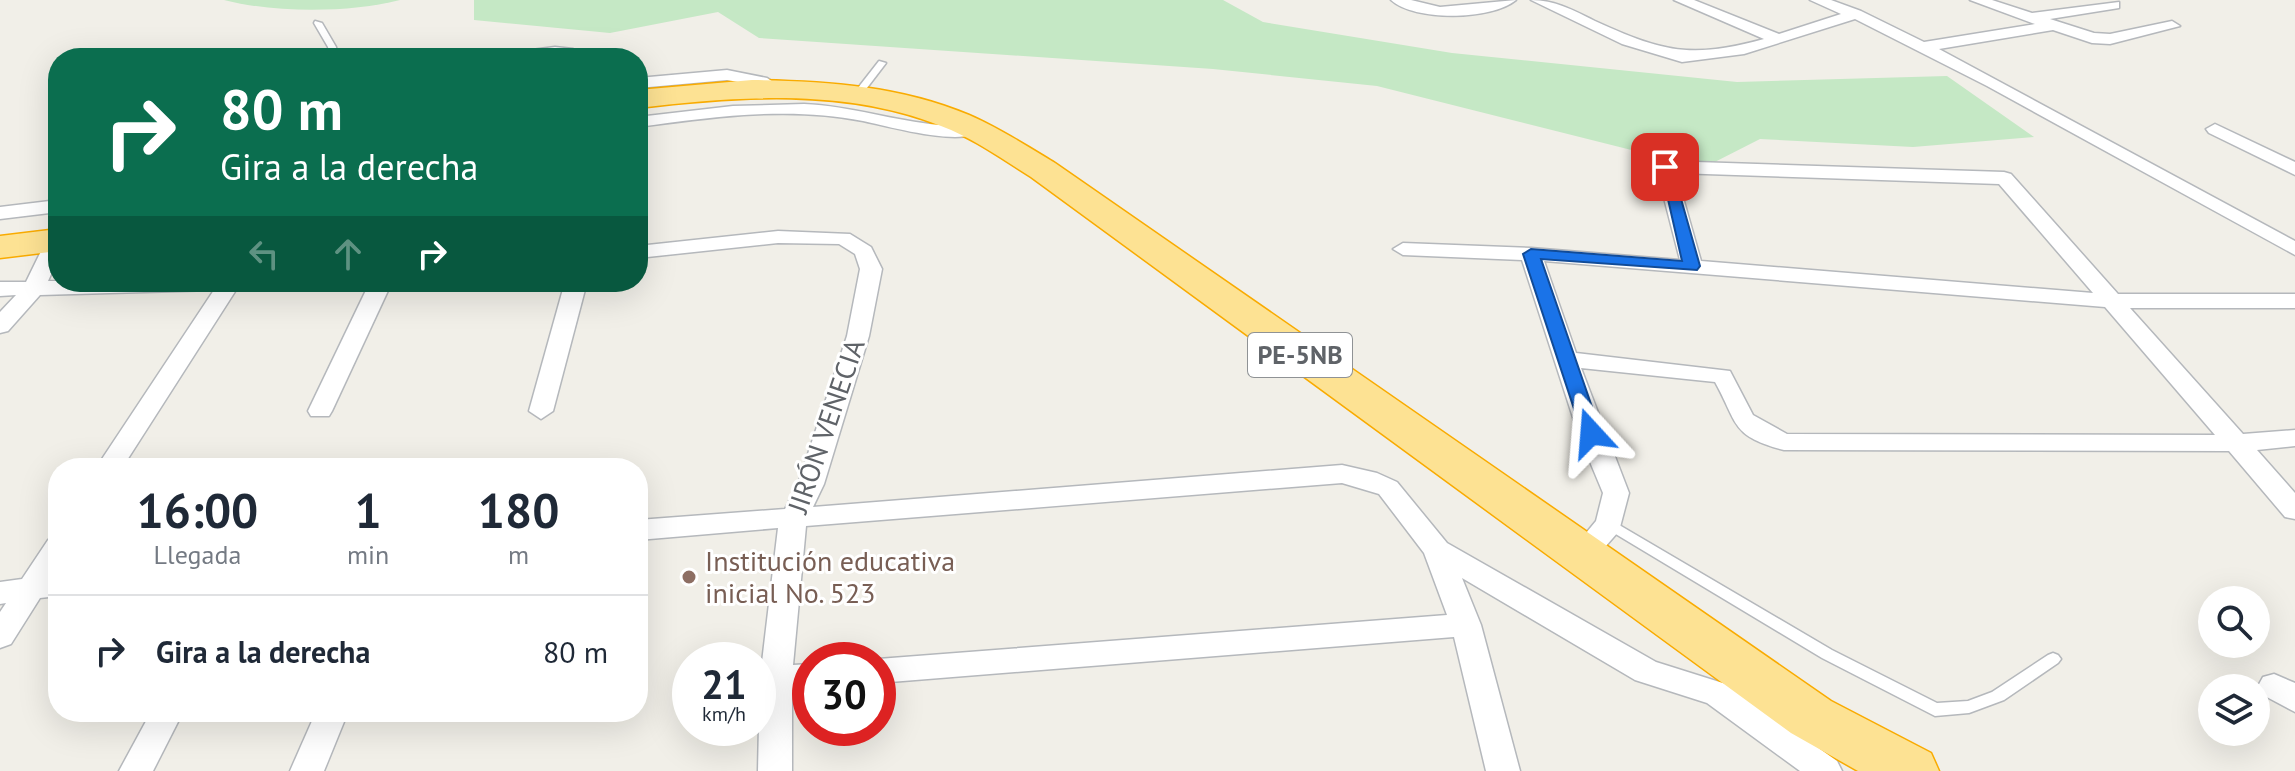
<!DOCTYPE html>
<html lang="es">
<head>
<meta charset="utf-8">
<style>
	body { margin:0; font-family:"PT Sans",sans-serif; background:#f2f2f3; color:#1f2937; height:100vh; display:flex; flex-direction:column; font-size:30px; white-space:nowrap }
	* { box-sizing:border-box; margin:0 }
	p { font-size:26px; color:#747a83 }
	.icon { flex:none; width:44px; height:44px; fill:none; stroke:currentColor; stroke-width:2; stroke-linecap:round; stroke-linejoin:round }
	.map { position:relative; flex:1; overflow:hidden }
	.details { position:absolute; left:48px; top:458px; width:600px; height:264px; display:flex; flex-direction:column; background:#fff; border-radius:32px; box-shadow:0 8px 32px #0002 }
	.details>* { flex:none }
	.guide { position:absolute; left:48px; top:48px; width:600px; height:244px; border-radius:32px; box-shadow:0 8px 32px #0002; background:#0b6e4f; color:#fff; overflow:hidden }
	.controls { position:absolute; left:2198px; top:586px; display:grid; gap:16px }
	.controls a { display:grid; place-items:center; width:72px; height:72px; border-radius:50%; background:#fff; box-shadow:0 8px 32px #0002; font-size:40px }
	.speed { position:absolute; left:672px; top:642px; display:flex; gap:16px; font-size:40px; font-weight:700; text-align:center }
	.speed>* { display:grid; place-content:center; width:104px; height:104px; border-radius:50%; background:#fff; box-shadow:0 8px 32px #0002; line-height:1 }
	.speed small { font-size:20px; font-weight:400 }
	.speed .limit { border:12px solid #d22; background:#fff; color:#111 }
	.pin { position:absolute; display:grid; place-items:center; width:68px; height:68px; color:#fff; margin:-34px; border-radius:16px; box-shadow:0 4px 12px #0006 }
	.me { position:absolute; width:88px; margin:-44px; rotate:341deg; stroke-linejoin:round; filter:drop-shadow(0 0 6px #0008) }
	.turn { display:flex; align-items:center; gap:28px; height:168px; padding:0 40px; font-size:36px }
	.turn .icon { width:104px; height:104px; stroke-width:2.5 }
	.turn b { display:block; font-size:56px; line-height:68px }
	.lanes { display:flex; align-items:center; height:76px; padding:0 40px; background:#0003; justify-content:center; gap:40px; direction:ltr }
	.lanes .off { opacity:.35 }
	.eta { display:flex; justify-content:space-evenly; align-items:center; height:136px; text-align:center }
	.eta b { font-size:48px; font-weight:700; line-height:56px }
	ul { padding:0; list-style:none }
	li { display:flex; align-items:center; gap:24px; height:112px; padding:0 40px; border-top:2px solid #e0e1e3 }
	li div { flex:1 }
	li b { display:block; font-size:30px }
	li em { font-style:normal }
	.map>svg:first-child { display:block }
</style>
</head>
<body>
<div class="map">
<svg width="2295" height="771" viewBox="0 0 2295 771">
	<rect width="100%" height="100%" fill="#f1efe8"/>
	<!-- green -->
	<g fill="#c5e8c5">
		<path d="M224,0H400C350,13 274,13 224,0Z"/>
		<polygon points="474,0 1223,0 1263,22 1452,53 1737,82 1947,76 2034,137 1913,147 1760,139 1703,168 1377,86 1213,69 759,38 718,12 610,33 474,20"/>
	</g>
	<g fill="none" stroke-linecap="round" stroke-linejoin="round">
		<!-- lane casing -->
		<g stroke="#b5b8bc" stroke-width="3">
			<g id="lane">
				<polygon points="315,21 322,23 336,47 338,58 330,58 328,47 314,23"/>
				<path d="M555,47L573,49L580,58H572L567,53C539,49 510,58 481,58L485,56Z"/>
				<polygon points="879,61 886,63 860,97 854,97 854,93"/>
				<polygon points="1609,519 1832,650 1937,703 1968,701 1992,692 2048,655 2053,653 2058,655 2061,659 2058,663 2004,700 1969,713 1935,716 1822,658 1604,527 1602,524 1604,521"/>
			</g>
		</g>
		<!-- street casing -->
		<g stroke="#b5b8bc" stroke-width="3">
			<g id="street">
				<path d="M1391,0H1411L1440,7L1516,0C1492,20 1415,22 1391,0Z"/>
				<path d="M1531,0C1555,0 1573,10 1595,21C1663,52 1690,59 1764,39L1674,0H1694L1779,34L1841,14L1810,0H1831L1861,11L1924,42L2035,24L1970,0H1992L2032,13L2119,2V8L2050,19L2094,33L2110,34L2172,21L2180,26L2110,44L2092,43L2053,30L1939,49L2295,241V255L1987,86L1855,19L1744,54L1682,62L1622,44Z"/>
				<polygon points="727,70 767,78 784,89 776,94 755,85 727,80 638,88 638,78"/>
				<path d="M804,104C851,106 894,121 940,125C953,126 973,121 982,130C964,148 887,126 863,121C789,106 712,117 638,127V117L733,106Z"/>
				<polygon points="2215,124 2295,162 2295,175 2209,133 2206,129"/>
				<path d="M1665,161L2004,172L2011,174L2118,294H2295V308H2130L2243,434L2295,430V446L2257,450L2295,493V519L2285,517L2229,451L1784,450C1730,436 1738,423 1715,382L1581,368L1629,493L1619,531L1591,563L1581,566L1571,563L1567,556L1596,521L1603,493L1578,433L1522,260L1403,255L1393,249L1403,243L1531,248L1680,260L1656,167ZM1676,173L1999,184L2093,293L1701,261ZM1544,261L2105,307L2215,435L1787,434L1753,415L1730,371L1576,353Z"/>
				<polygon points="58,200 58,212 0,219 0,207"/>
				<polygon points="778,231 850,234 871,247 882,269 869,336 824,484 813,507 1342,465 1377,473 1397,482 1447,543 1656,662 1729,685 1837,761 1842,771 1800,771 1707,703 1635,680 1462,578 1481,625 1520,771 1486,771 1454,637 878,683 878,660 874,660 878,659 1447,615 1424,553 1379,494 1342,483 806,526 793,665 810,664 810,688 792,690 792,771 758,771 760,679 778,528 638,540 638,520 785,509 798,484 847,336 860,269 855,254 839,244 778,243 638,258 638,246"/>
				<polygon points="56,235 58,259 48,281 300,282 289,288 236,290 122,468 96,468 214,290 40,295 8,331 0,333 0,312 16,295 0,296 0,282 26,282 46,241"/>
				<polygon points="370,282 392,282 332,411 329,416 311,416 308,411"/>
				<polygon points="565,282 587,282 553,411 541,419 529,411"/>
				<polygon points="58,537 58,570 55,575 58,574 58,596 40,598 11,644 0,648 0,612 6,603 0,604 0,582 22,579 48,540"/>
				<polygon points="2274,674 2295,683 2295,712 2263,695 2258,686 2263,677"/>
				<polygon points="151,712 183,712 153,771 119,771"/>
				<polygon points="316,712 348,712 324,771 290,771"/>
			</g>
		</g>
		<!-- highway casing -->
		<g stroke="#f9ab00" stroke-width="3">
			<g id="highway">
				<path d="M752,80C825,81 901,86 969,115C999,128 1027,146 1055,163L1831,701L1931,753L1939,771H1858L1791,733L1031,177C1002,159 973,138 941,126C846,88 737,96 638,108V90Z"/>
				<polygon points="58,229 58,251 0,258 0,236"/>
			</g>
		</g>
		<!-- lane -->
		<use href="#lane" fill="#fff" fill-rule="evenodd"/>
		<!-- street -->
		<use href="#street" fill="#fff" fill-rule="evenodd"/>
		<!-- highway -->
		<use href="#highway" fill="#fde293" fill-rule="evenodd"/>
	</g>
	<!-- route -->
	<polygon fill="#1a73e8" stroke="#114b97" stroke-width="2" points="1660,164 1672,167 1700,266 1697,270 1541,259 1601,433 1591,439 1582,433 1523,254 1531,249 1682,261"/>
	<!-- markers -->
	<circle fill="#8d6e63" stroke="#fff" stroke-width="3" cx="689" cy="577" r="8"/>
	<g text-anchor="middle" stroke-width="6" stroke-linejoin="round" paint-order="stroke">
		<!-- shield labels -->
		<rect fill="#fff" stroke="#8f9295" stroke-width="2" x="1248" y="333" width="104" height="44" rx="6"/>
		<g font-size="26" font-weight="bold" fill="#5f6368">
			<text x="1300" y="364">PE-5NB</text>
		</g>
		<!-- street labels -->
		<g font-size="28" fill="#5f6368" stroke="#fff">
			<text transform="translate(826 426) rotate(-71)" y="10">JIRÓN VENECIA</text>
		</g>
		<!-- education labels -->
		<g font-size="28" fill="#785e54" stroke="#fff" text-anchor="start">
			<text x="705" y="571">Institución educativa<tspan x="705" dy="32">inicial No. 523</tspan></text>
		</g>
	</g>
</svg>
<div class="controls">
<a><svg class="icon" aria-label="search" viewBox="0 0 24 24"><circle cx="10" cy="10" r="6"/><path d="M15 15l6 6"/></svg></a>
<a><svg class="icon" aria-label="layers" viewBox="0 0 24 24"><path d="M12 4l9 5-9 5-9-5zM3 14l9 5 9-5"/></svg></a>
</div>
<div class="speed"><div>21<small>km/h</small></div><div class="limit">30</div></div>
<div class="pin" style="left:1665px;top:167px;background:#d93025"><svg class="icon" aria-label="arrive" viewBox="0 0 24 24"><path d="M6 21V4h12l-3 4 3 4H6"/></svg></div>
<svg class="me" style="left:1591px;top:433px" viewBox="-20 -20 40 40"><path d="M0-17L14 15 0 8-14 15z" fill="#1a73e8" stroke="#fff" stroke-width="4"/></svg>
<div class="guide">
<div class="turn"><svg class="icon" aria-label="right" viewBox="0 0 24 24"><path d="M7 20v-9h11M14 6l5 5-5 5"/></svg><div><b>80 m</b>Gira a la derecha</div></div>
<div class="lanes"><svg class="icon off" aria-label="left" viewBox="0 0 24 24"><path d="M17 20v-9H6M10 6l-5 5 5 5"/></svg><svg class="icon off" aria-label="ahead" viewBox="0 0 24 24"><path d="M12 20V5M6 11l6-6 6 6"/></svg><svg class="icon" aria-label="right" viewBox="0 0 24 24"><path d="M7 20v-9h11M14 6l5 5-5 5"/></svg></div>
</div>
<section class="details">
<div class="eta">
<div><b>16:00</b><p>Llegada</p></div>
<div><b>1</b><p>min</p></div>
<div><b>180</b><p>m</p></div>
</div>
<ul>
<li><svg class="icon" aria-label="right" viewBox="0 0 24 24"><path d="M7 20v-9h11M14 6l5 5-5 5"/></svg><div><b>Gira a la derecha</b></div><em>80 m</em></li>
</ul>
</section>
</div>
</body>
</html>
